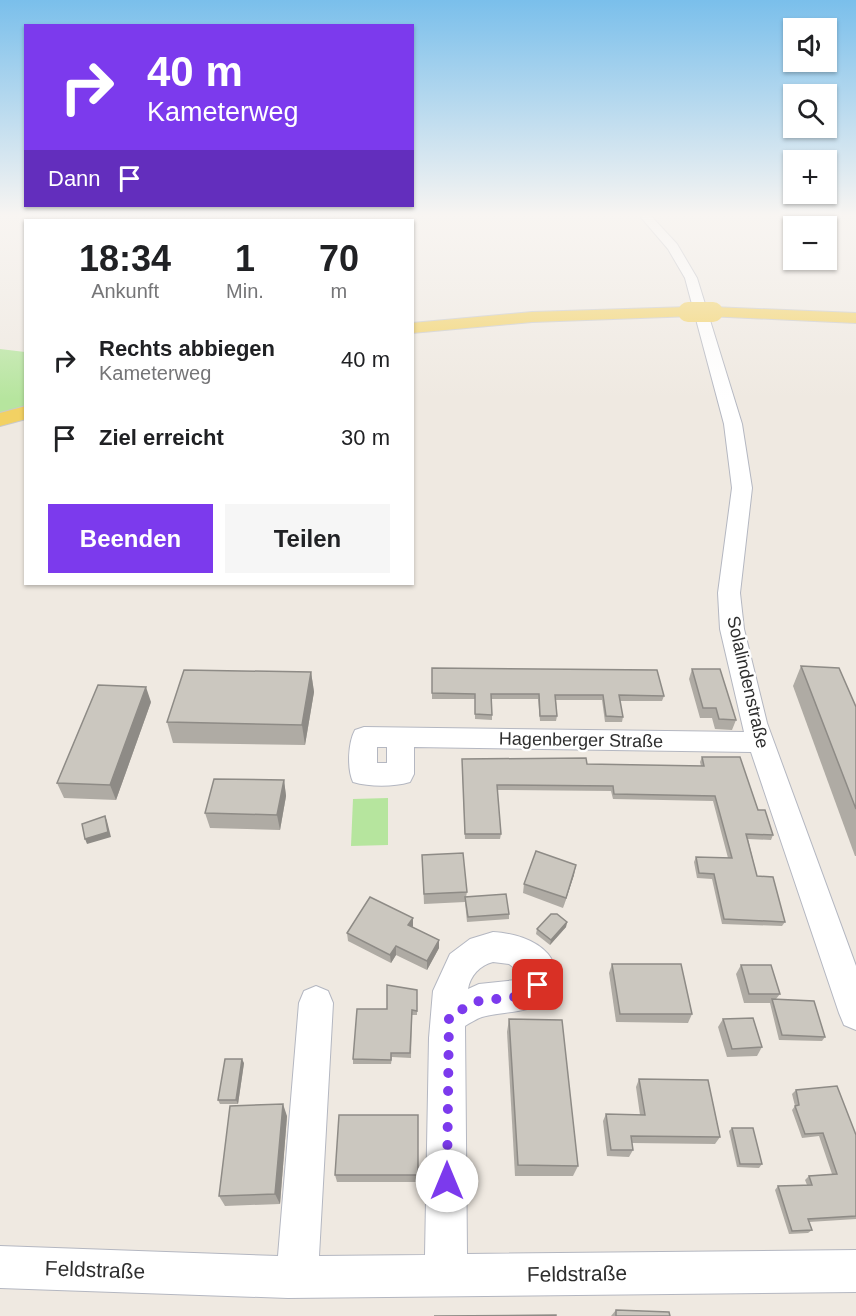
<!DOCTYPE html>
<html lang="de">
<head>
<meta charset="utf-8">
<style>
	body { margin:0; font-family:Arial,sans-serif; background:#f6f6f6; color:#202124; height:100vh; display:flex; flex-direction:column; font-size:22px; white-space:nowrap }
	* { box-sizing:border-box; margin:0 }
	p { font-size:20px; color:#757577 }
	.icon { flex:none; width:33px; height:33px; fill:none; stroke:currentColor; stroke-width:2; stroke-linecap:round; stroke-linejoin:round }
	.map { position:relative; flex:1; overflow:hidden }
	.sheet { position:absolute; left:24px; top:219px; width:390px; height:366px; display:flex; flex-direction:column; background:#fff; border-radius:0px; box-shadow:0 2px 4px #0004 }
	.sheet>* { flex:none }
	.top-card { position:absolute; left:24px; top:24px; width:390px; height:183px; border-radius:0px; box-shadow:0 2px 4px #0004; background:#7c3aed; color:#fff; overflow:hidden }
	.fabs { position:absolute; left:783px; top:18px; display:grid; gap:12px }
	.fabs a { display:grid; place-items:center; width:54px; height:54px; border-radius:0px; background:#fff; box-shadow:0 2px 4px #0004; font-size:30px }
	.pin { position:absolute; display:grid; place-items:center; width:51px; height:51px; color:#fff; margin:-26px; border-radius:12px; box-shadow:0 3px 9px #0006 }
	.me { position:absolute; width:66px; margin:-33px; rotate:0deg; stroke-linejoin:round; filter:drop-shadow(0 0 4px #0008) }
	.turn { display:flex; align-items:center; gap:21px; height:126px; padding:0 24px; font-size:27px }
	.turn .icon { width:78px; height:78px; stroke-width:2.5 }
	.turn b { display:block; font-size:42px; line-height:51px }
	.then { display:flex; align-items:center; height:57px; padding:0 24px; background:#0003; gap:12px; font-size:22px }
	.eta { display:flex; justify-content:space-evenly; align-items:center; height:102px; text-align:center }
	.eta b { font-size:36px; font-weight:700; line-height:42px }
	.primary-button { display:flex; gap:12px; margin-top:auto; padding:12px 24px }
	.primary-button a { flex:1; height:69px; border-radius:0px; background:#7c3aed; color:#fff; font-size:24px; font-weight:700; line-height:69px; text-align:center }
	.primary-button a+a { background:#f6f6f6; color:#202124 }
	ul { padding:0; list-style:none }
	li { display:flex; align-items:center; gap:18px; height:78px; padding:0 24px }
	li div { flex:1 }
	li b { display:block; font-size:22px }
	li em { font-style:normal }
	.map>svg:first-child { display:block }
</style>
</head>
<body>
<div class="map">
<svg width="856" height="1316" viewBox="0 0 856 1316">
	<rect width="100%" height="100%" fill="#efe9e1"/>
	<!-- green -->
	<g fill="#b6e59e">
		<polygon points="0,349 25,352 25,408 0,416"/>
		<polygon points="388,798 388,845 351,846 353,799"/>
	</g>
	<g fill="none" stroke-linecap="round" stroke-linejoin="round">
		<!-- minor casing -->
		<g stroke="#b4b7c1" stroke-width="2">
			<g id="minor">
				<path d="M639,215H650L677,244L697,278L742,424L752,488L740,593L744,629L767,723L856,966V1030L844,1025L839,1013L751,752L414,747V774L410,782C393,787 370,787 353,782C347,769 348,743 355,730L364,727L744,732L720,629L718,593L732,488L724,424L685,278L668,249ZM377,747H387V763H377Z"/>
				<path d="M493,932C512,933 535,939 548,954C554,961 555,968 555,976C555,1017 508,1009 482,1017C476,1019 470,1023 465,1026L467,1254L856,1250V1292L288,1298L0,1288V1246L278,1256L299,1003L304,991L316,986L328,991L333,1003L319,1256L425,1255L429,1038L433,991L450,954L470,939ZM493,962L509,964L521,973V977L516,980L479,984L468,989C470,976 480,965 493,962Z"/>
			</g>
		</g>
		<!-- major casing -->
		<g stroke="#c9c9c9" stroke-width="2">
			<g id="major">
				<polygon points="688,307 694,308 697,312 694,316 532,322 412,333 412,323 532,312"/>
				<polygon points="713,307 856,313 856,323 707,316 704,312 707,308"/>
				<polygon points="26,406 26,419 0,426 0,413"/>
			</g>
		</g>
		<!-- minor -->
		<use href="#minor" fill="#fff" fill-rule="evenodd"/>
		<!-- major -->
		<use href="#major" fill="#f2d163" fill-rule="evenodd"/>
		<!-- major-bridge-far1 casing -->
		<g stroke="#c9c9c9" stroke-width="16" stroke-linecap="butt">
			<polyline id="major-bridge-far1" points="688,312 713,312"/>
		</g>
		<!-- major-bridge casing -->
		<g stroke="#c9c9c9" stroke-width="20" stroke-linecap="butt">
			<polyline id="major-bridge" points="688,312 713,312"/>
		</g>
		<!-- major-bridge-far1 -->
		<use href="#major-bridge-far1" stroke="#f2d163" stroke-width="16"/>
		<!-- major-bridge -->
		<use href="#major-bridge" stroke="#f2d163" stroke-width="20"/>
	</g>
	<!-- wall -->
	<g fill="#afaba4">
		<polygon points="801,666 856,707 856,856 855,856 793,686"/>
		<polygon points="432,668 664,696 662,701 620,701 623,717 622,722 605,722 602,700 556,700 557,716 556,721 540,721 538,699 492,699 492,720 475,719 475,699 432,699"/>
		<polygon points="692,669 736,720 732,730 715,729 712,718 700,718 689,679"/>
		<polygon points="311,672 314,692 305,745 173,743 167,722"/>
		<polygon points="151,702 116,800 64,798 57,783"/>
		<polygon points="702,757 758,810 773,835 771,840 748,839 757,876 785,922 782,926 722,924 712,879 697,878 694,862 696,857 728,858 713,801 613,799 611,791 497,790 501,834 500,839 465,839 462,764 587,764 701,766 700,762"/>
		<polygon points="284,780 286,796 280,830 210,828 205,813"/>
		<polygon points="422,855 467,892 466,897 509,914 509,919 467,922 465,902 424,904"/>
		<polygon points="574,875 563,908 523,893 524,884"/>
		<polygon points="567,922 566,927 550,945 536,934 537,929"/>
		<polygon points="413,926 412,927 439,940 439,948 427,970 396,955 391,963 348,941 347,933"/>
		<polygon points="612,964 692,1014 688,1023 616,1022 609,973"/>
		<polygon points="741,965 780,994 776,999 825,1037 822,1041 779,1040 770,1003 744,1003 736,974"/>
		<polygon points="417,990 417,1015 412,1015 411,1058 392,1057 391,1064 353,1064 353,1059 387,1009"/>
		<polygon points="509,1019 578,1166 573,1176 515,1176 507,1032"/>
		<polygon points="723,1019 762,1047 757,1056 727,1057 718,1027"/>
		<polygon points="244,1063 238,1104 220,1104 218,1100"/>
		<polygon points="639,1079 720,1137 715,1144 632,1143 633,1150 629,1157 607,1156 603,1121 606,1114 640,1115 636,1087"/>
		<polygon points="796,1090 856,1135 856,1219 809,1222 812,1230 808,1233 789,1234 775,1190 778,1186 807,1185 805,1180 809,1176 832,1174 819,1136 802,1138 792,1110 795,1106 792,1094"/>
		<polygon points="418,1115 418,1182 337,1182 335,1175"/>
		<polygon points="287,1116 280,1204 225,1206 219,1196"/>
		<polygon points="732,1128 762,1164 759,1168 737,1167 729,1131"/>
		<polygon points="616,1310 670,1316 611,1316"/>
	</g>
	<!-- shaded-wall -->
	<g fill="#8e8b86">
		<polygon points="311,672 314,692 305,745 302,725"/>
		<polygon points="146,687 151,702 116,800 110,785"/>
		<polygon points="284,780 286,796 280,830 277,815"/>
		<polygon points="105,816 107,821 111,837 87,844 85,839"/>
		<polygon points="576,865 574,875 563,908 566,898"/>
		<polygon points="413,918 413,926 408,934 408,925"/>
		<polygon points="567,922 566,927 550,945 551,940"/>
		<polygon points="439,940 439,948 427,970 427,961"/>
		<polygon points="396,946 396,955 391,963 390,955"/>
		<polygon points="242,1059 244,1063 238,1104 236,1100"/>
		<polygon points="283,1104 287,1116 280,1204 275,1194"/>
	</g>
	<!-- building -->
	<g fill="#cbc7bf" stroke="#8e8b86" stroke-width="1.5">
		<polygon points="801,666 839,668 856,707 856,809"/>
		<polygon points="432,668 657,670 664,696 619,695 623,717 606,716 603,695 555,695 557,716 540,716 539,694 491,694 492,715 475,714 475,694 432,693"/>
		<polygon points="692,669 720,669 736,720 719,719 716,708 703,708"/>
		<polygon points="184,670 311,672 302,725 167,722"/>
		<polygon points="98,685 146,687 110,785 57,783"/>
		<polygon points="702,757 740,757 758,810 765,810 773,835 746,834 757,876 773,877 785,922 724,919 714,874 699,873 696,857 732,858 715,796 614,794 613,786 497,785 501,834 465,834 462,759 586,758 587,764 704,766"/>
		<polygon points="214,779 284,780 277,815 205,813"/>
		<polygon points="105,816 108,832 85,839 82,824"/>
		<polygon points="536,851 576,865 566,898 524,884"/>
		<polygon points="463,853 467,892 424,894 422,855"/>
		<polygon points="506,894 509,914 468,917 465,897"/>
		<polygon points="370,897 413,918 408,925 439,940 427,961 396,946 390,955 347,933"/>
		<polygon points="551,914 557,914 567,922 551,940 537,929"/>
		<polygon points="612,964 681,964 692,1014 620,1014"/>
		<polygon points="741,965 771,965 780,994 749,994"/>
		<polygon points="387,985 417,990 417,1011 412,1010 410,1053 391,1053 391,1060 353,1059 357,1009 387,1009"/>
		<polygon points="772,999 814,1001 825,1037 782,1035"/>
		<polygon points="753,1018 762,1047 732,1049 723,1019"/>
		<polygon points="509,1019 562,1020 578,1166 518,1165"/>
		<polygon points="225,1059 242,1059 236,1100 218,1100"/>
		<polygon points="639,1079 708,1080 720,1137 631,1136 633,1150 611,1150 606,1114 645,1115"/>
		<polygon points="837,1086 856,1135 856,1216 808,1219 812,1230 792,1231 778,1186 812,1185 809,1176 837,1174 823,1133 805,1134 795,1106 799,1105 796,1090"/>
		<polygon points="283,1104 275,1194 219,1196 230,1106"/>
		<polygon points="339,1115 418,1115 418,1175 335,1175"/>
		<polygon points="732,1128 753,1128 762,1164 740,1164"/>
		<polygon points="616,1310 669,1312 670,1316 616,1316"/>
		<polygon points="556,1315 556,1316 434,1316"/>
	</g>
	<!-- sky -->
	<linearGradient id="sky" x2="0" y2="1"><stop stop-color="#7abfeb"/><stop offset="0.54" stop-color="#f8f5f2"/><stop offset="1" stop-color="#f8f5f2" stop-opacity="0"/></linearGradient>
	<rect width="856" height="399" fill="url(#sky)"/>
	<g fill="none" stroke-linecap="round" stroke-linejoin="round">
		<!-- route -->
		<polyline stroke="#7c3aed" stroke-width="10" stroke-dasharray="0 18" points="447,1181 449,1016 479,1001 522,996 538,985"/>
	</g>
	<g text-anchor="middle" stroke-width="5" stroke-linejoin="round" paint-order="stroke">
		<!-- street labels -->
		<g font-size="18" fill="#2e2e2e" stroke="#fff">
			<text transform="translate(748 682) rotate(77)" y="6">Solalindenstraße</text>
			<text transform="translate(581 740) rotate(1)" y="6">Hagenberger Straße</text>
		</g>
		<!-- near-street labels -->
		<g font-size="21" fill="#2e2e2e" stroke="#fff">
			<text transform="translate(95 1270) rotate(2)" y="7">Feldstraße</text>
			<text transform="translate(577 1274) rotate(-1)" y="7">Feldstraße</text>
		</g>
	</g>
</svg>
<div class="fabs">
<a><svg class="icon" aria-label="sound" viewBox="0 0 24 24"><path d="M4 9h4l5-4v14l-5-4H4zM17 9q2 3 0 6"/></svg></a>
<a><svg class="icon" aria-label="search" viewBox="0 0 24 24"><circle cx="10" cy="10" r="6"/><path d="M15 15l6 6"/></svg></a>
<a>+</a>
<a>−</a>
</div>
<div class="pin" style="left:538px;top:985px;background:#d93025"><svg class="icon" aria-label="arrive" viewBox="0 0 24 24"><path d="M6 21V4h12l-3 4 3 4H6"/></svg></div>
<svg class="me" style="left:447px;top:1181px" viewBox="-20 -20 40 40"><circle r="19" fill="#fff"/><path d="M0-13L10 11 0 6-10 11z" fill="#7c3aed"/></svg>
<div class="top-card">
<div class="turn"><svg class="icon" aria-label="right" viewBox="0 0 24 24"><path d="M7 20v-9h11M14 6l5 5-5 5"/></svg><div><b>40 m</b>Kameterweg</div></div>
<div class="then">Dann<svg class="icon" aria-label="arrive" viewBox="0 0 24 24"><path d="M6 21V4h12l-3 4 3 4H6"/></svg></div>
</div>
<section class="sheet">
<div class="eta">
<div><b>18:34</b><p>Ankunft</p></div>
<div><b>1</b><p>Min.</p></div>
<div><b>70</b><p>m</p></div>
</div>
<ul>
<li><svg class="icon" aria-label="right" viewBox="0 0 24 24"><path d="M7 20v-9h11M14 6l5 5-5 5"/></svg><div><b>Rechts abbiegen</b><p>Kameterweg</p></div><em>40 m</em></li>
<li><svg class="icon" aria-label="arrive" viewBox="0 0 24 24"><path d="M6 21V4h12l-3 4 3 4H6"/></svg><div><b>Ziel erreicht</b></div><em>30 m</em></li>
</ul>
<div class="primary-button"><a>Beenden</a><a>Teilen</a></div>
</section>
</div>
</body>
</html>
